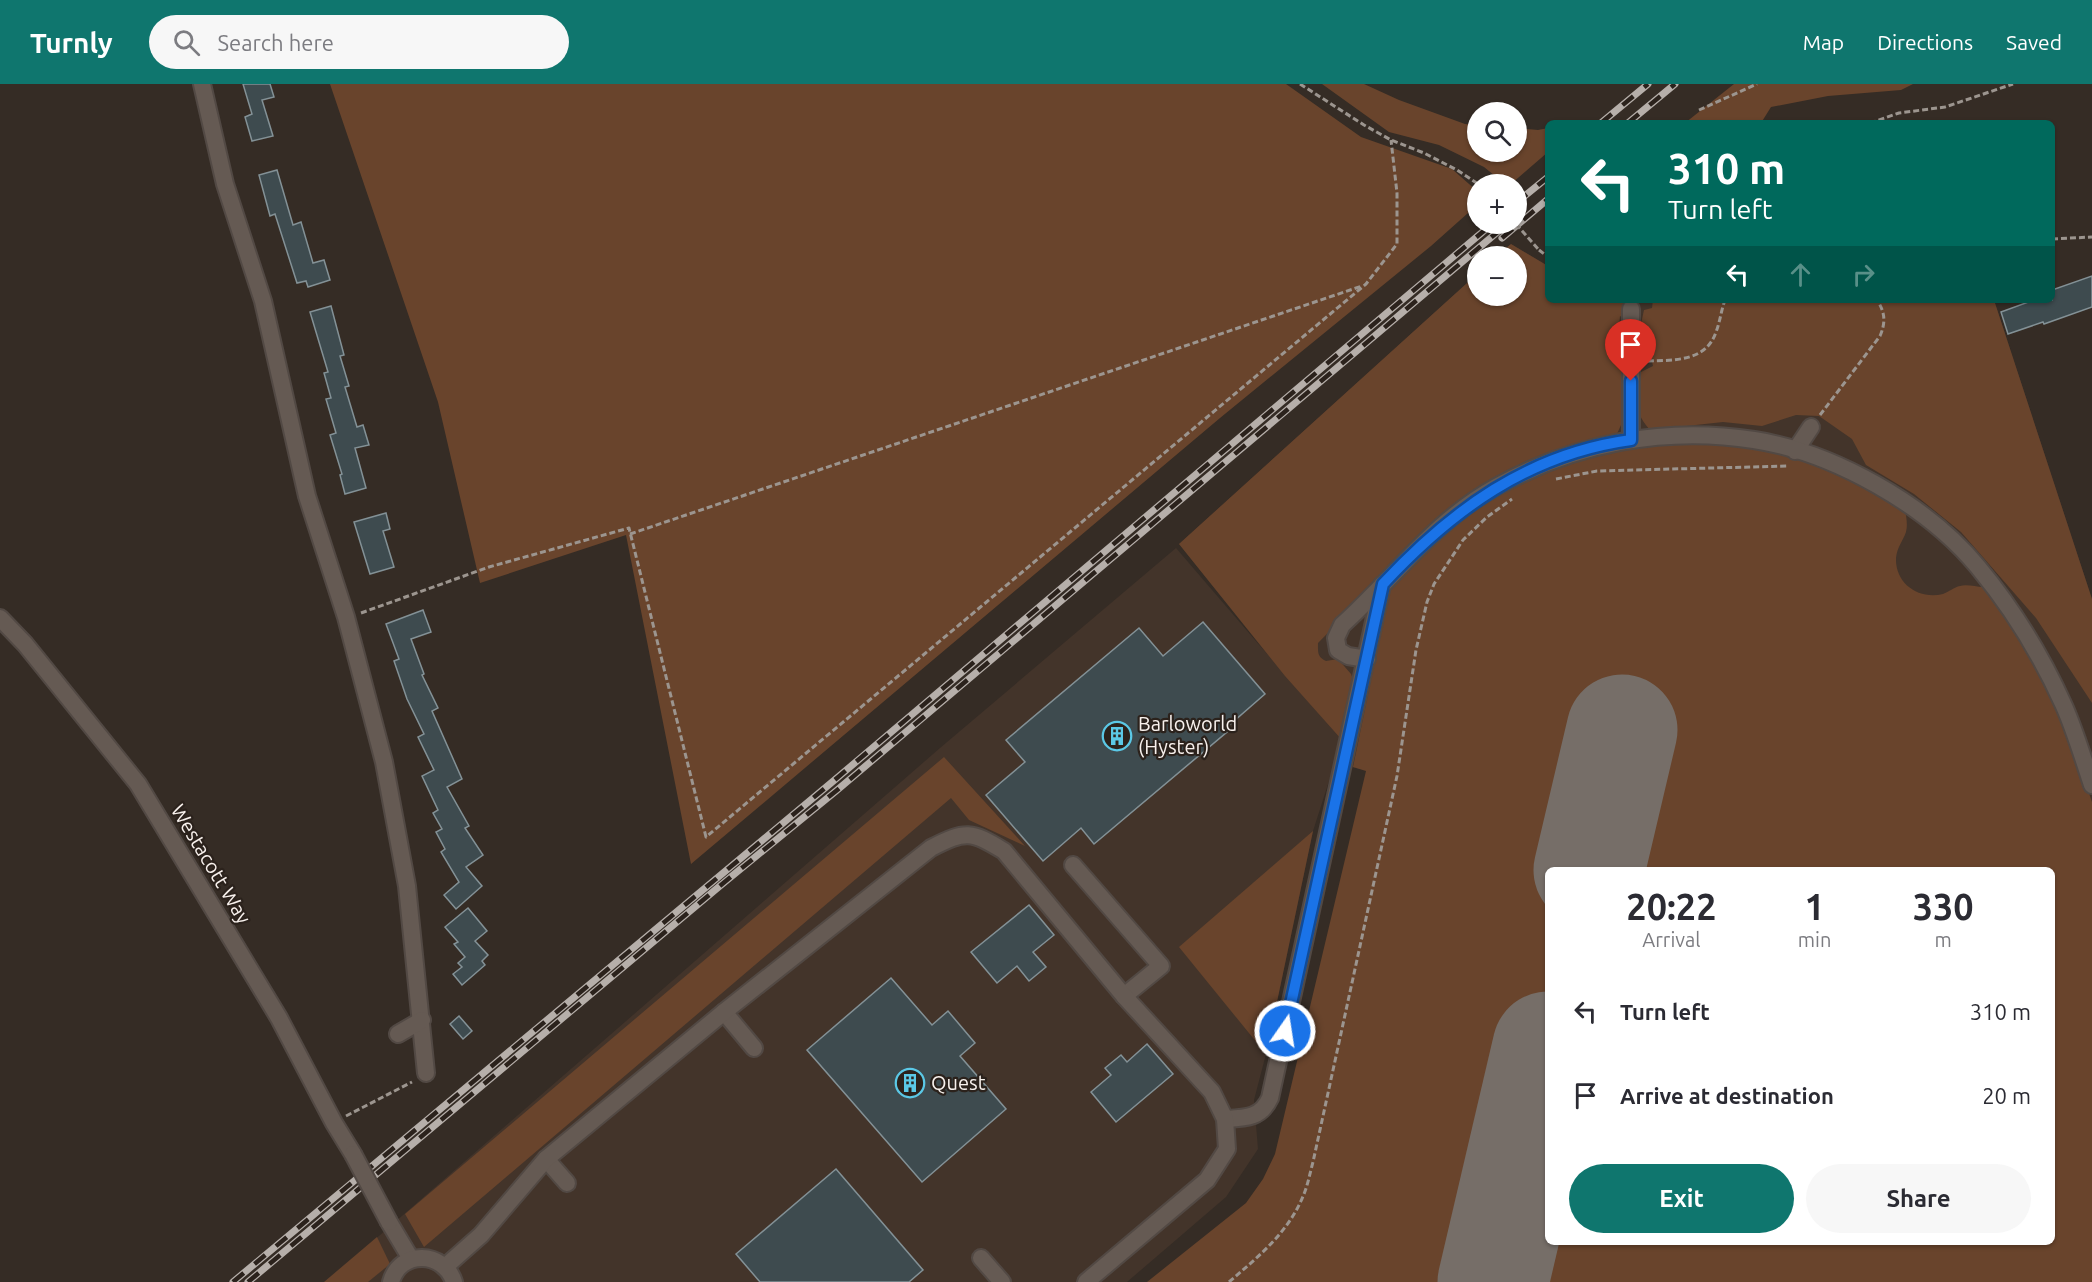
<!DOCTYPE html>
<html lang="en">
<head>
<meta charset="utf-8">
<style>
	body { margin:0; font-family:Ubuntu,sans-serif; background:#f7f7f7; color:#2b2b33; height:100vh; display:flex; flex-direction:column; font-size:22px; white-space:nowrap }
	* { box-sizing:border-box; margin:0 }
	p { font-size:20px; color:#7c7c81 }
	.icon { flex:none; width:33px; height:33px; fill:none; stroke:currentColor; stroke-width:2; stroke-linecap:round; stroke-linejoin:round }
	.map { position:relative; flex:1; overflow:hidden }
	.sheet { position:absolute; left:1545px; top:783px; width:510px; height:378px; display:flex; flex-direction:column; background:#fff; border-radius:9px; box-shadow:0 2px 4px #0004 }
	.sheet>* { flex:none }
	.top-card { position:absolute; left:1545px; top:36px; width:510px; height:183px; border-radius:9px; box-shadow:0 2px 4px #0004; background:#00695c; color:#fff; overflow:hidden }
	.controls { position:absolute; left:1467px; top:18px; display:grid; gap:12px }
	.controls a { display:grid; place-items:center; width:60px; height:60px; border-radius:50%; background:#fff; box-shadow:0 2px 4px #0004; font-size:30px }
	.pin { position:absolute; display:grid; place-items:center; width:51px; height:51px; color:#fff; margin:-62px -26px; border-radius:50% 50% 50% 0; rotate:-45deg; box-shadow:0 0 6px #0007 }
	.pin .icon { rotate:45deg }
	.me { position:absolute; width:66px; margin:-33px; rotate:13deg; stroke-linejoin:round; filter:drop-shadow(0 0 4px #0008) }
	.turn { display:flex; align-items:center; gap:21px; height:126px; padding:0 24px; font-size:27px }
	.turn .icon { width:78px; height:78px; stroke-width:2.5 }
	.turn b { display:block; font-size:42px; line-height:51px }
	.lanes { display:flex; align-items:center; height:57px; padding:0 24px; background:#0003; justify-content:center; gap:30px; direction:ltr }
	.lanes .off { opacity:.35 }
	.eta { display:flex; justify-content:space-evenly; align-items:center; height:102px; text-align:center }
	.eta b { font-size:36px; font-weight:700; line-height:42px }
	.cta { display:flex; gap:12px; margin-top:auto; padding:12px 24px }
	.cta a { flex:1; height:69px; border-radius:36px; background:#0f766e; color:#fff; font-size:24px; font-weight:700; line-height:69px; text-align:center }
	.cta a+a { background:#f7f7f7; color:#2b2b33 }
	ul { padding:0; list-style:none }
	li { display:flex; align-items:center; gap:18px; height:84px; padding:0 24px }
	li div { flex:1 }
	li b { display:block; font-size:22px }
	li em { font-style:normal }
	header { display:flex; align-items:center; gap:36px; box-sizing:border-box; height:84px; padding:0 30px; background:#0f766e; color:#fff }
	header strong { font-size:28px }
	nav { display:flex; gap:33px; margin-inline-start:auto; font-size:21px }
	.search { width:420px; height:54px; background:#f7f7f7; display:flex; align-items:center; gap:15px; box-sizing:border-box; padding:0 21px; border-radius:33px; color:#7c7c81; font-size:22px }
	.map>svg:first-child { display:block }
</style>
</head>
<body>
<header>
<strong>Turnly</strong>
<div class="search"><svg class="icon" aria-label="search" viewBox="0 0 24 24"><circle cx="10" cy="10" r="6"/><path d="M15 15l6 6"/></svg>Search here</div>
<nav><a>Map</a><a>Directions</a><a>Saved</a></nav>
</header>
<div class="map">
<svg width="2092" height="1198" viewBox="0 0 2092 1198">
	<rect width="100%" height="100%" fill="#352c25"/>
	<!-- built -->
	<path fill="#43342a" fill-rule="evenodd" d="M1511,160L1548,182V216H1994L2092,515V1198L1252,1174L1393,692L1337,680L1338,669L1313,747L1266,970L1254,1016L1258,1065L1226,1113L1127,1198H326L940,664L1176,464L1267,570L1179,460L1477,190L1478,212H1516V172H1496ZM1548,786H2052V1158H1548Z"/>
	<!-- green -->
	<g fill="#69442c" fill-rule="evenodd">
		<polygon points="330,0 1286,0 1361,53 1452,85 1477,107 1477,121 1431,162 1220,334 691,780 626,451 480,499 438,318"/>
		<polygon points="1322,0 1364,0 1399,16 1465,40 1477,41 1478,68 1516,68 1517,44 1538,46 1548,44 1548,68 1511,100 1505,100 1484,83 1439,61 1389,48"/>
		<polygon points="1734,0 1913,0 1901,6 1828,12 1771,23 1761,39 1685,39"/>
		<path d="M1511,160L1548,182V216H1632L1625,235L1620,232L1619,242L1625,251L1626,330L1616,352L1537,374L1461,420L1377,499L1318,559C1318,568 1317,573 1326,577L1338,575L1351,590L1354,598L1342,656L1285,592L1179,460L1477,190L1478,212H1516V172H1496Z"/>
		<path d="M1653,216H1994L2092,515V619L2036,534L1961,448L1914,410L1866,381L1852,355L1819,332L1796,331L1762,342L1723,338L1650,346C1632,325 1635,314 1641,288L1653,282L1651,273L1641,272V240L1644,226L1652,224Z"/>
		<path d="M1685,357L1772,365L1853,394L1905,425C1906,432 1908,440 1906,448C1903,457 1897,463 1896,474C1895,500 1919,516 1943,510C1949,508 1954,503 1960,502C1967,500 1976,503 1983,503C2005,533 2026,564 2044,597C2064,635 2078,677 2092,718V1198H1147L1246,1119L1263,1095L1275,1070L1366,687L1353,683L1388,513L1392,501L1414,473L1501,404L1599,366ZM1548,786H2052V1158H1548Z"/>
		<polygon points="944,673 1025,762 969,736 951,714 424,1163 405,1130"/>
		<polygon points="1313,747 1266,970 1179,863"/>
		<polygon points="377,1153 390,1180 368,1198 324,1198"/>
	</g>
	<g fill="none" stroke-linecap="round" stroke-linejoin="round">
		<!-- runway -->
		<g stroke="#766e68" stroke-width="111">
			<polyline points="1589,786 1622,646"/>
			<polyline points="1493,1198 1548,963"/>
		</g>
	</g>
	<!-- building -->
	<g fill="#3e4b4f" stroke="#839196" stroke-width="1.5">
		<polygon points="243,0 270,0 274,13 262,16 273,52 252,57 245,33 252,30"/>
		<polygon points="277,86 293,141 301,138 313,179 324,176 330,196 308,203 306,197 297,199 275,130 270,132 259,91"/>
		<polygon points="2092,192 2092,223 2044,240 2043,238 2008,250 2001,228 2034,216 2052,216 2052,206"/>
		<polygon points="331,222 344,271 340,272 349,302 345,303 357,343 363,341 369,361 355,364 366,404 345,410 340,391 342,390 330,351 336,349 326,315 331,314 324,289 328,288 310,228"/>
		<polygon points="386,429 390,445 383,447 394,483 370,490 354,438"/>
		<polygon points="423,526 431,548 411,555 424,590 422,591 438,624 432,627 462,695 447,703 469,742 465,744 483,771 466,783 482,802 456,825 444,811 459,798 441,768 445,765 436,748 442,745 433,729 438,726 422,692 434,686 418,653 424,650 407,615 394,577 399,575 386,540"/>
		<polygon points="1203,538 1265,610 1225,645 1227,648 1094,760 1081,744 1043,777 986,711 1025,678 1006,656 1139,544 1163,572"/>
		<polygon points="1029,821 1054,851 1033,868 1046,883 1029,897 1017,882 997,899 971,868"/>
		<polygon points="468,824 487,847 475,857 488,871 482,877 485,881 462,901 453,890 462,883 458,879 465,873 454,860 458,858 445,843"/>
		<polygon points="891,894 932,941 948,927 975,959 960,972 1006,1025 922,1098 807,966"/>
		<polygon points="459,932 472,947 463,955 450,940"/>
		<polygon points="1147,960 1173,990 1116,1038 1091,1008 1111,991 1105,984 1121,971 1127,978"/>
		<polygon points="836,1085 923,1186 909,1198 760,1198 736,1170"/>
	</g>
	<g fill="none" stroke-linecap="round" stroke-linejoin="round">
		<!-- minor casing -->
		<g stroke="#524944" stroke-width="20">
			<g id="minor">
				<polyline points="202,0 225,100 263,217 307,412 346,533 384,678 407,802 426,989"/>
				<polyline points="1631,356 1631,225"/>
				<polyline points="1795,367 1811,343"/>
				<polyline points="0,534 25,560 138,700 279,934 334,1039 353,1070"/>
				<path d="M1367,575L1348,572L1338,566L1336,554L1342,541C1394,494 1434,437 1496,403C1574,359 1666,342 1754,356C1833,368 1927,421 1978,483C2012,524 2042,573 2064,622C2075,647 2083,674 2092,701"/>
				<polyline points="1073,781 1161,882 1124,912"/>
				<polyline points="724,928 754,964"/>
				<polyline points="398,950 422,936"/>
				<path d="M1225,1035C1246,1034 1261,1034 1270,1014L1382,501"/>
				<polyline points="546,1075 567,1099"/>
				<polyline points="389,1138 411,1175"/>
				<polyline points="981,1174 1002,1198"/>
				<path d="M446,1182L481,1151L546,1075L724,928L931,764C966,746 971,747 1004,767L1124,912L1212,1008L1225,1035L1227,1065L1207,1096L1086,1198"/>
				<path d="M391,1198C400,1165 444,1167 454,1198"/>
			</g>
		</g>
		<!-- path -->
		<g stroke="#9c958f" stroke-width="3" stroke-dasharray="6 3" stroke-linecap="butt">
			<polyline points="1300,0 1364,41 1391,56 1424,69 1457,86 1478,100"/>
			<polyline points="1699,26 1757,0"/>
			<polyline points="1870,39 1899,29 1945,23 2013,0"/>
			<polyline points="2052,155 2092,153"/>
			<polyline points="1539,166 1548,173"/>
			<path d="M1648,277C1674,276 1706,278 1716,248C1720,238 1721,227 1725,216"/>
			<path d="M1820,331L1880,252C1886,238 1885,228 1877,216"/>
			<polyline points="1556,395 1597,387 1788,382"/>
			<polyline points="630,450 1362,202"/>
			<polyline points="361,529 489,483 629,444 706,753 1366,200 1397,160 1397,109 1391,56"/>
			<polyline points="346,1032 412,998"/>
			<path d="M1229,1198C1259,1172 1289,1148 1304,1110C1308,1100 1310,1089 1313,1078L1397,692L1416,566L1427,518L1434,500L1463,456L1487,433L1512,415"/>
		</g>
		<!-- minor -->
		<use href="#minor" stroke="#655a53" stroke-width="16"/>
		<!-- rail casing -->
		<g stroke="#b6afaa" stroke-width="7">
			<g id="rail">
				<polyline points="1601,39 1648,0"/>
				<polyline points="1628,39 1675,0"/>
				<polyline points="1516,119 1548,93"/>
				<polyline points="1502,154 1548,115"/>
				<polyline points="233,1198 831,699 1492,140"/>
				<polyline points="248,1198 721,801 836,707 1507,140"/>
			</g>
		</g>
		<!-- rail -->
		<use href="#rail" stroke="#2b221c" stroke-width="4.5" stroke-dasharray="14" stroke-linecap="butt"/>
		<!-- minor-bridge casing -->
		<g stroke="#524944" stroke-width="20" stroke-linecap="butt">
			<polyline id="minor-bridge" points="353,1070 389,1138"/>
		</g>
		<!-- path-bridge -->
		<polyline stroke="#9c958f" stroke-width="3" stroke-dasharray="6 3" stroke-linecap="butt" points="1516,140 1539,166"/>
		<!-- minor-bridge -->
		<use href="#minor-bridge" stroke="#655a53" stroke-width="16"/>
	</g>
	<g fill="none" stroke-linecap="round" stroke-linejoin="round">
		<!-- route casing -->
		<g stroke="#114b97" stroke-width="15">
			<path id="route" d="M1285,947L1383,500C1452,426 1528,370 1631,356V297"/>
		</g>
		<!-- route -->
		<use href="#route" stroke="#1a73e8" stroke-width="10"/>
	</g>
	<!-- icons -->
	<defs>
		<g id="building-ring" transform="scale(1.5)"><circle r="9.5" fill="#2b221c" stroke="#5bc8e6" stroke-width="1.5"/><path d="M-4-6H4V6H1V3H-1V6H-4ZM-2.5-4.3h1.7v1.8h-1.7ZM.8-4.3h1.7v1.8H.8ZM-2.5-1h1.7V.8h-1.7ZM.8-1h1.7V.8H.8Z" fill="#5bc8e6"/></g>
	</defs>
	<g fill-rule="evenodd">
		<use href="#building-ring" x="1117" y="652"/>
		<use href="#building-ring" x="910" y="999"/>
	</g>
	<g text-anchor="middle" stroke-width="4.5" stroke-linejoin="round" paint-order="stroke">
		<!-- poi labels -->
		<g font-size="20" fill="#f8f1ed" stroke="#2b221c" text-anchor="start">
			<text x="1138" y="647">Barloworld<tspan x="1138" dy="23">(Hyster)</tspan></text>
			<text x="931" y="1006">Quest</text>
		</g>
		<!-- street labels -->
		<g font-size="20" fill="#f8f1ed" stroke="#2b221c">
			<text transform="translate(211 780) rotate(59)" y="7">Westacott Way</text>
		</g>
	</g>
</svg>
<div class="controls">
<a><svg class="icon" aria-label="search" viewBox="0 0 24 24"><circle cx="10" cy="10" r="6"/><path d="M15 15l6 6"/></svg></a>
<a>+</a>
<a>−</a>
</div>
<div class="pin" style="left:1631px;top:297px;background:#d93025"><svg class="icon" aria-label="arrive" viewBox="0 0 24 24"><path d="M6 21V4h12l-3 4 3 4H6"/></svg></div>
<svg class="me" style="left:1285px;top:947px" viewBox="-20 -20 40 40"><circle r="17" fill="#1a73e8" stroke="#fff" stroke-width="3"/><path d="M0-11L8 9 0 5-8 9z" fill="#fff"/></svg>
<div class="top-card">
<div class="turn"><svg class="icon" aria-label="left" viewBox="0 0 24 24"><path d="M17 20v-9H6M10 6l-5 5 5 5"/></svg><div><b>310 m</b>Turn left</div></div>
<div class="lanes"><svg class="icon" aria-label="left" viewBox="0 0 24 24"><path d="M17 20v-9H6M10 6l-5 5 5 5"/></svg><svg class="icon off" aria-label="ahead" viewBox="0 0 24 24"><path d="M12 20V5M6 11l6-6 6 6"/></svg><svg class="icon off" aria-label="right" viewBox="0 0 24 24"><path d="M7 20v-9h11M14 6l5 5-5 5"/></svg></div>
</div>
<section class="sheet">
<div class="eta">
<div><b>20:22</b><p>Arrival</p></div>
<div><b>1</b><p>min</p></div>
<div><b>330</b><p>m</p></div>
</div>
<ul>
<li><svg class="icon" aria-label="left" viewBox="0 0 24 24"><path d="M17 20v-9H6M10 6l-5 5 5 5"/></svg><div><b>Turn left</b></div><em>310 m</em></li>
<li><svg class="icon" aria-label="arrive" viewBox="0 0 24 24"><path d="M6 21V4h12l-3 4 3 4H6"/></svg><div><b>Arrive at destination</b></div><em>20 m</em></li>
</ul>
<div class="cta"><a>Exit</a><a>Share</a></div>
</section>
</div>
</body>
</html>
